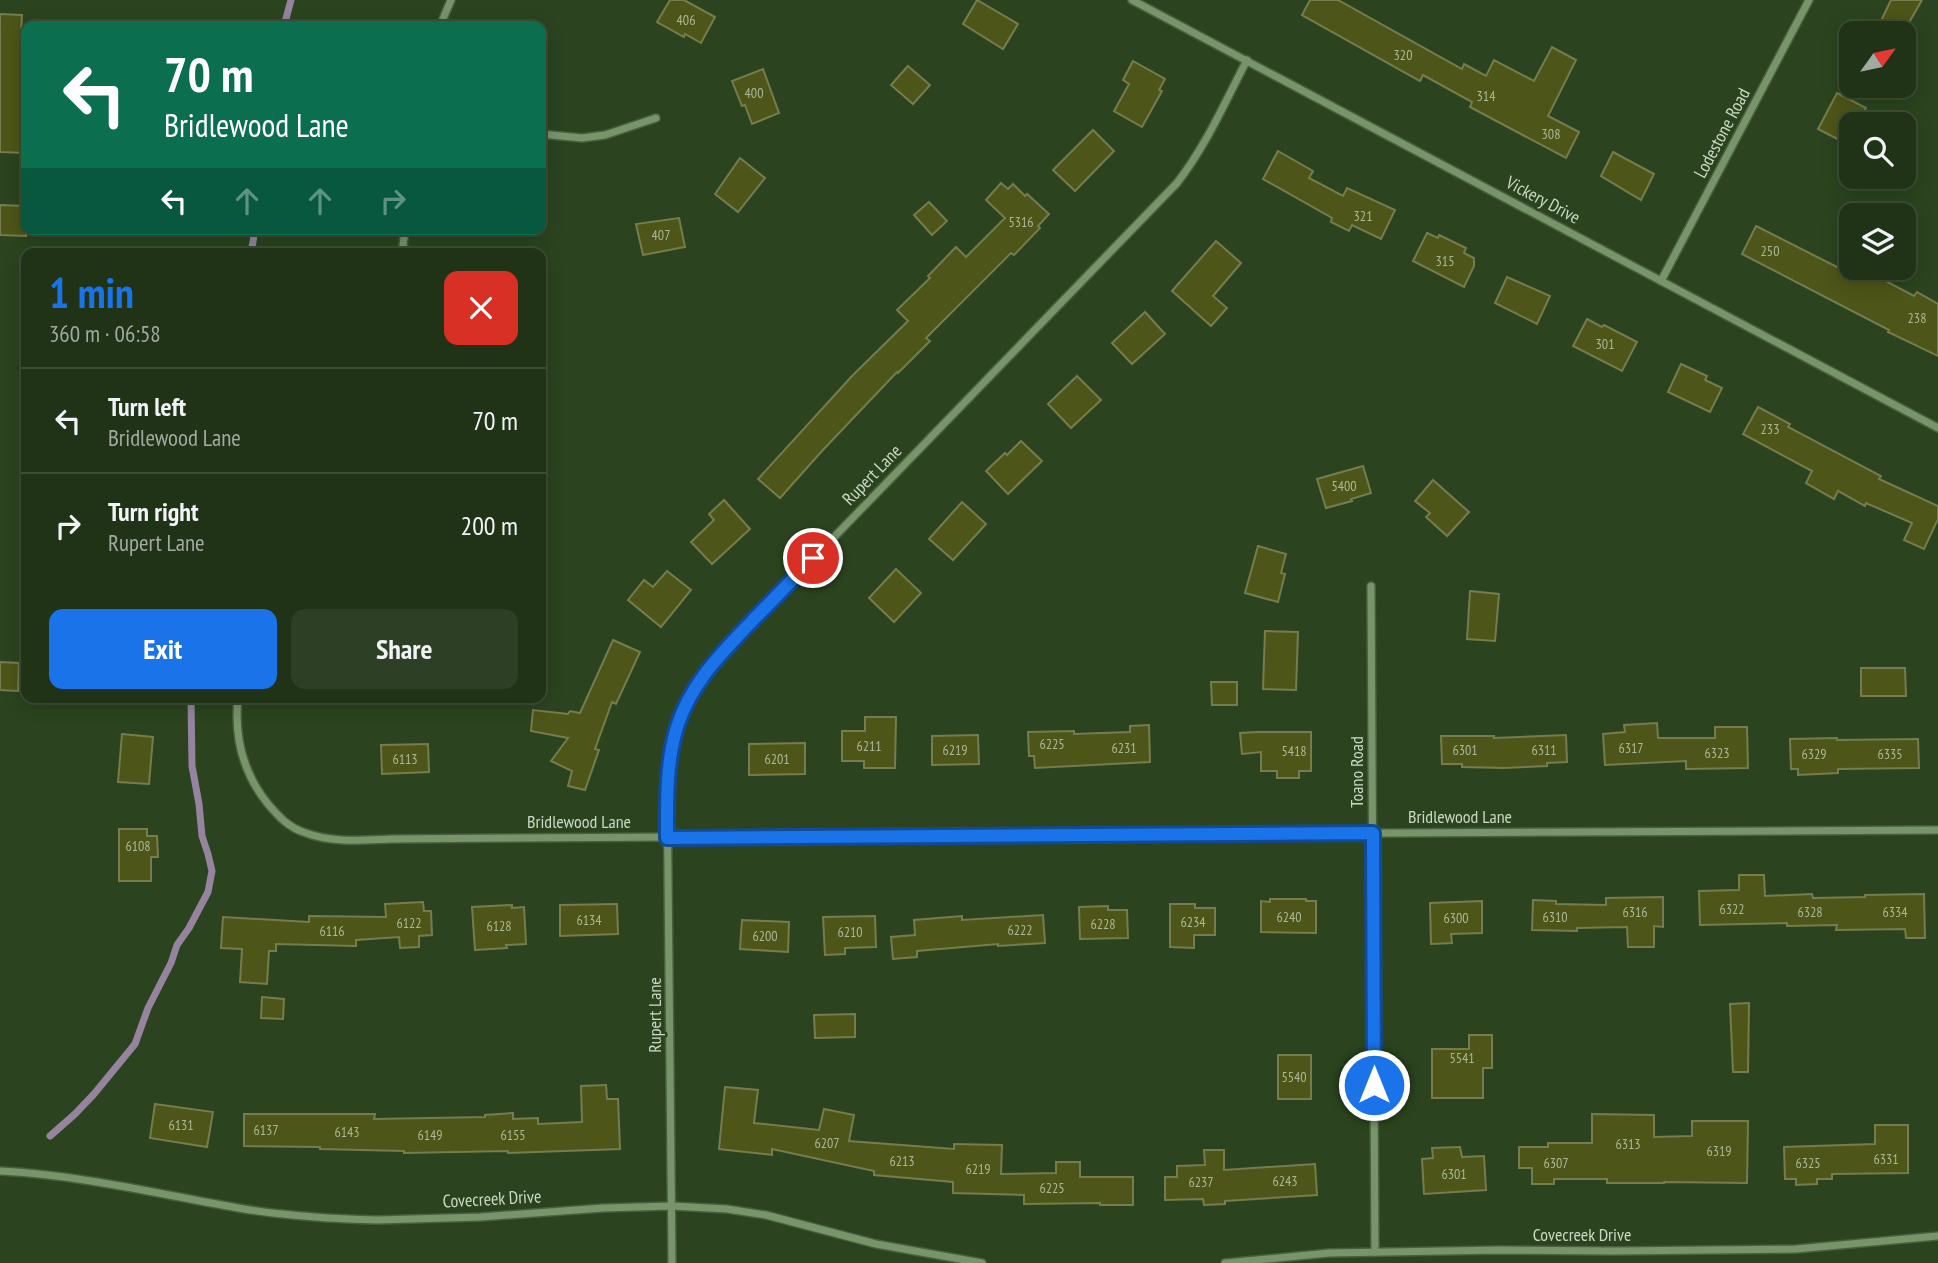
<!DOCTYPE html>
<html lang="en">
<head>
<meta charset="utf-8">
<style>
	body { margin:0; font-family:"PT Sans Narrow",sans-serif; background:#2d3f24; color:#f1f3f6; height:100vh; display:flex; flex-direction:column; font-size:26px; white-space:nowrap }
	* { box-sizing:border-box; margin:0 }
	p { font-size:23px; color:#a2aaa1 }
	.icon { flex:none; width:38px; height:38px; fill:none; stroke:currentColor; stroke-width:2; stroke-linecap:round; stroke-linejoin:round }
	.map { position:relative; flex:1; overflow:hidden }
	.sheet { position:absolute; left:21px; top:248px; width:525px; height:455px; display:flex; flex-direction:column; background:#203317; border-radius:14px; box-shadow:0 4px 18px #0003,0 0 0 2px #3d4e36 }
	.sheet>* { flex:none }
	.banner { position:absolute; left:21px; top:21px; width:525px; height:214px; border-radius:14px; box-shadow:0 4px 18px #0003,0 0 0 2px #3d4e36; background:#0b6e4f; color:#fff; overflow:hidden }
	.needle { width:46px; rotate:57deg }
	.controls { position:absolute; left:1839px; top:21px; display:grid; gap:14px }
	.controls a { display:grid; place-items:center; width:77px; height:77px; border-radius:14px; background:#203317; box-shadow:0 4px 18px #0003,0 0 0 2px #3d4e36; font-size:35px }
	.pin { position:absolute; display:grid; place-items:center; width:60px; height:60px; color:#fff; margin:-30px; border:4px solid #fff; border-radius:50%; box-shadow:0 2px 7px #0007 }
	.me { position:absolute; width:77px; margin:-38px; rotate:0deg; stroke-linejoin:round; filter:drop-shadow(0 0 5px #0008) }
	.turn { display:flex; align-items:center; gap:24px; height:147px; padding:0 28px; font-size:32px }
	.turn .icon { width:91px; height:91px; stroke-width:2.5 }
	.turn b { display:block; font-size:49px; line-height:60px }
	.lanes { display:flex; align-items:center; height:66px; padding:0 28px; background:#0003; justify-content:center; gap:35px; direction:ltr }
	.lanes .off { opacity:.35 }
	.round { display:grid; place-items:center; flex:none; width:74px; height:74px; border-radius:14px; background:#2d3f24 }
	.headline { display:flex; align-items:center; justify-content:space-between; height:119px; padding:0 28px }
	h1 { font-size:42px; font-weight:800; line-height:52px; color:#1a73e8 }
	.button { display:flex; gap:14px; margin-top:auto; padding:14px 28px }
	.button a { flex:1; height:80px; border-radius:14px; background:#1a73e8; color:#fff; font-size:28px; font-weight:800; line-height:80px; text-align:center }
	.button a+a { background:#2d3f24; color:#f1f3f6 }
	ul { padding:0; list-style:none }
	li { display:flex; align-items:center; gap:21px; height:105px; padding:0 28px; border-top:2px solid #3d4e36 }
	li div { flex:1 }
	li b { display:block; font-size:26px }
	li em { font-style:normal }
	.map>svg:first-child { display:block }
</style>
</head>
<body>
<div class="map">
<svg width="1938" height="1263" viewBox="0 0 1938 1263">
	<rect width="100%" height="100%" fill="#2b441f"/>
	<g fill="none" stroke-linecap="round" stroke-linejoin="round">
		<!-- stream -->
		<g stroke="#96839e" stroke-width="7">
			<polyline points="284,26 291,0"/>
			<polyline points="251,254 255,229"/>
			<polyline points="50,1136 75,1114 94,1094 135,1044 148,1008 171,963 177,945 189,928 208,892 212,871 208,854 202,836 199,804 192,766 191,698"/>
		</g>
	</g>
	<!-- building -->
	<g fill="#4d5518" stroke="#757d4e" stroke-width="2">
		<polygon points="670,0 684,0 715,17 701,43 685,34 684,37 657,22"/>
		<polygon points="977,0 1018,24 1003,49 963,24"/>
		<polygon points="1310,0 1338,0 1462,69 1464,64 1486,76 1494,60 1534,81 1552,47 1576,60 1548,116 1579,132 1566,158 1470,107 1472,102 1423,75 1420,81 1302,15"/>
		<polygon points="1891,0 1922,0 1903,33 1875,33"/>
		<polygon points="0,14 22,15 20,53 26,53 26,153 0,152"/>
		<polygon points="1133,61 1165,79 1159,90 1162,91 1142,127 1114,111 1129,84 1123,80"/>
		<polygon points="908,66 930,85 913,104 891,85"/>
		<polygon points="763,69 779,113 752,124 745,105 742,106 732,81"/>
		<polygon points="1837,93 1866,108 1858,124 1852,124 1852,136 1847,144 1818,129"/>
		<polygon points="1093,130 1114,151 1075,191 1053,170"/>
		<polygon points="1278,151 1313,171 1309,178 1343,196 1347,188 1395,210 1381,239 1352,225 1349,231 1331,222 1332,218 1263,179"/>
		<polygon points="1613,152 1654,174 1641,200 1601,176"/>
		<polygon points="740,158 765,178 738,212 715,194"/>
		<polygon points="1001,183 1008,189 1013,184 1025,196 1027,194 1049,214 1038,226 1040,228 1014,255 1011,253 926,338 930,341 898,373 897,372 821,452 780,498 758,479 852,376 908,321 897,310 930,278 928,276 956,247 966,257 1005,218 986,200"/>
		<polygon points="929,202 947,221 932,235 914,215"/>
		<polygon points="0,205 26,206 26,236 0,235"/>
		<polygon points="679,218 685,247 643,255 636,224"/>
		<polygon points="1756,226 1839,268 1861,268 1914,296 1917,292 1938,304 1938,356 1888,332 1889,330 1742,254"/>
		<polygon points="1427,233 1438,238 1439,235 1466,248 1464,253 1474,258 1474,266 1464,287 1413,261"/>
		<polygon points="1216,241 1241,263 1213,296 1227,308 1211,326 1172,291"/>
		<polygon points="1507,277 1550,296 1537,324 1495,303"/>
		<polygon points="1145,312 1165,334 1132,364 1112,343"/>
		<polygon points="1587,319 1602,327 1604,325 1637,342 1622,371 1573,346"/>
		<polygon points="1681,364 1707,376 1705,380 1722,388 1710,412 1668,392"/>
		<polygon points="1077,376 1101,400 1071,428 1048,404"/>
		<polygon points="1758,407 1790,424 1788,427 1881,476 1879,479 1938,506 1938,519 1924,549 1904,540 1912,523 1866,503 1865,506 1838,491 1834,499 1806,483 1812,471 1743,434"/>
		<polygon points="1021,441 1042,461 1008,494 986,471 1005,453 1007,455"/>
		<polygon points="1363,466 1371,493 1351,499 1352,501 1326,508 1317,479"/>
		<polygon points="1433,480 1469,512 1447,536 1426,517 1430,513 1415,501"/>
		<polygon points="724,500 750,529 712,564 691,542 714,520 709,514"/>
		<polygon points="962,502 986,524 953,560 929,539"/>
		<polygon points="1258,546 1286,554 1281,573 1285,574 1278,602 1245,593"/>
		<polygon points="896,569 921,593 894,622 869,598"/>
		<polygon points="667,571 691,590 661,627 628,600 644,580 653,587"/>
		<polygon points="1470,591 1499,594 1495,641 1467,639"/>
		<polygon points="1265,631 1298,632 1296,690 1263,689"/>
		<polygon points="613,640 640,652 616,704 612,702 595,749 599,750 585,790 568,786 572,771 551,761 568,738 531,731 533,710 568,714 570,711 580,713"/>
		<polygon points="0,662 19,663 18,691 0,690"/>
		<polygon points="1861,668 1905,668 1906,696 1861,696"/>
		<polygon points="1211,682 1237,682 1237,705 1212,705"/>
		<polygon points="865,717 896,717 895,768 864,768 864,761 842,761 842,731 865,731"/>
		<polygon points="1657,723 1658,738 1715,738 1715,727 1747,727 1748,768 1686,769 1686,761 1605,765 1603,734 1625,732 1624,725"/>
		<polygon points="1149,725 1150,762 1035,768 1034,756 1029,756 1028,732 1074,731 1074,734 1130,732 1130,726"/>
		<polygon points="1257,732 1311,732 1311,771 1299,771 1299,778 1277,778 1277,771 1261,771 1261,752 1242,754 1240,733"/>
		<polygon points="122,734 153,737 149,784 118,782"/>
		<polygon points="978,735 979,764 932,765 932,736"/>
		<polygon points="1566,735 1567,762 1547,763 1547,766 1504,768 1462,767 1462,764 1442,764 1441,736 1494,736 1494,738"/>
		<polygon points="1837,738 1837,740 1918,739 1919,768 1838,769 1838,773 1798,775 1798,769 1791,769 1790,739"/>
		<polygon points="805,743 805,774 749,775 749,744"/>
		<polygon points="428,744 429,772 382,774 381,745"/>
		<polygon points="119,829 147,829 147,836 157,836 158,857 151,857 151,881 119,881"/>
		<polygon points="1739,875 1764,875 1765,896 1812,894 1813,898 1865,897 1865,895 1924,894 1925,938 1906,938 1905,929 1836,930 1837,925 1787,926 1787,923 1700,925 1699,891 1739,890"/>
		<polygon points="1663,897 1663,927 1654,926 1654,947 1628,947 1627,927 1577,928 1577,931 1532,930 1533,900 1556,901 1556,904 1606,905 1606,898"/>
		<polygon points="1270,899 1306,899 1306,901 1316,901 1316,933 1261,932 1261,901 1270,902"/>
		<polygon points="1482,901 1482,933 1451,934 1452,943 1431,944 1430,903"/>
		<polygon points="423,902 424,911 431,911 432,935 419,936 419,947 400,948 399,937 356,940 356,946 276,944 276,951 269,951 267,984 240,982 242,949 221,948 223,917 309,922 309,916 386,917 385,904"/>
		<polygon points="617,904 618,934 560,936 560,905"/>
		<polygon points="1170,904 1195,904 1195,908 1215,908 1215,935 1194,935 1194,948 1170,947"/>
		<polygon points="512,905 512,908 524,907 526,944 506,945 507,948 475,950 472,907"/>
		<polygon points="1108,906 1108,910 1127,910 1128,938 1080,939 1079,907"/>
		<polygon points="1043,915 1045,943 998,946 998,944 917,951 917,957 893,959 891,937 915,935 914,920 962,916 962,920"/>
		<polygon points="875,916 876,947 845,948 845,954 825,955 823,917"/>
		<polygon points="742,920 789,922 788,952 740,949"/>
		<polygon points="262,997 284,999 283,1019 261,1018"/>
		<polygon points="1749,1003 1748,1072 1733,1072 1730,1004"/>
		<polygon points="855,1014 855,1037 815,1038 814,1015"/>
		<polygon points="1469,1035 1492,1035 1492,1068 1483,1068 1483,1098 1432,1098 1432,1049 1469,1049"/>
		<rect x="1278" y="1055" width="33" height="44"/>
		<polygon points="606,1085 607,1099 618,1099 620,1149 508,1153 508,1151 404,1153 404,1151 320,1149 320,1147 244,1146 244,1114 375,1114 374,1119 485,1117 485,1115 513,1113 513,1119 538,1118 538,1124 582,1122 581,1086"/>
		<polygon points="725,1087 758,1090 754,1123 819,1130 824,1109 854,1115 849,1141 954,1149 954,1144 1002,1145 1001,1174 1056,1173 1056,1162 1080,1162 1080,1177 1133,1177 1133,1205 1100,1205 1100,1203 1024,1204 1024,1195 953,1193 953,1182 874,1175 874,1171 772,1149 772,1155 719,1149"/>
		<polygon points="155,1104 213,1112 207,1147 150,1138"/>
		<polygon points="1592,1114 1654,1115 1654,1137 1692,1136 1692,1121 1748,1121 1747,1183 1664,1182 1664,1183 1607,1183 1607,1179 1554,1179 1554,1184 1532,1184 1532,1168 1519,1168 1519,1147 1548,1147 1548,1143 1592,1143"/>
		<polygon points="1875,1125 1908,1125 1908,1173 1832,1174 1832,1179 1817,1179 1817,1184 1796,1185 1796,1179 1785,1179 1784,1147 1875,1144"/>
		<polygon points="1460,1147 1462,1157 1484,1156 1486,1190 1424,1194 1422,1159 1433,1158 1432,1148"/>
		<polygon points="1204,1150 1224,1150 1224,1170 1315,1164 1317,1195 1225,1201 1225,1204 1204,1205 1203,1199 1165,1200 1165,1177 1177,1177 1177,1166 1205,1165"/>
	</g>
	<g fill="none" stroke-linecap="round" stroke-linejoin="round">
		<!-- minor casing -->
		<g stroke="#495e3e" stroke-width="10">
			<g id="minor">
				<polyline points="1132,0 1938,428"/>
				<polyline points="440,26 451,0"/>
				<polyline points="541,134 582,138 605,135 656,118"/>
				<polyline points="402,254 405,229"/>
				<polyline points="1661,281 1809,0"/>
				<polyline points="1371,586 1375,1252"/>
				<path d="M238,698C234,737 243,773 268,804C279,817 289,828 306,833C332,843 363,840 391,839C431,839 470,838 510,838L1938,830"/>
				<path d="M0,1171C82,1175 163,1195 244,1209C288,1216 333,1219 377,1220L481,1217L603,1208L672,1206L727,1209L766,1215L876,1244L982,1263"/>
				<path d="M672,1263L667,777C674,728 686,695 718,657L1177,183C1206,146 1225,102 1247,60"/>
				<polyline points="1225,1263 1329,1253 1500,1250 1614,1251 1796,1249 1938,1236"/>
			</g>
		</g>
		<!-- minor -->
		<use href="#minor" stroke="#78946b" stroke-width="7"/>
	</g>
	<g fill="none" stroke-linecap="round" stroke-linejoin="round">
		<!-- route casing -->
		<g stroke="#114b97" stroke-width="18">
			<path id="route" d="M813,558C794,578 774,599 754,619C723,652 691,682 677,727C666,763 667,800 667,838L1373,833L1374,1085"/>
		</g>
		<!-- route -->
		<use href="#route" stroke="#1a73e8" stroke-width="12"/>
	</g>
	<g text-anchor="middle" stroke-width="5" stroke-linejoin="round" paint-order="stroke">
		<!-- number labels -->
		<g font-size="14" fill="#abb898">
			<text x="686" y="25">406</text>
			<text x="1403" y="60">320</text>
			<text x="754" y="98">400</text>
			<text x="1486" y="101">314</text>
			<text x="1551" y="139">308</text>
			<text x="1363" y="221">321</text>
			<text x="1021" y="227">5316</text>
			<text x="661" y="240">407</text>
			<text x="1770" y="256">250</text>
			<text x="1445" y="266">315</text>
			<text x="1917" y="323">238</text>
			<text x="1605" y="349">301</text>
			<text x="1770" y="434">233</text>
			<text x="1344" y="491">5400</text>
			<text x="1052" y="749">6225</text>
			<text x="869" y="751">6211</text>
			<text x="1124" y="753">6231</text>
			<text x="1631" y="753">6317</text>
			<text x="955" y="755">6219</text>
			<text x="1465" y="755">6301</text>
			<text x="1544" y="755">6311</text>
			<text x="1294" y="756">5418</text>
			<text x="1717" y="758">6323</text>
			<text x="1814" y="759">6329</text>
			<text x="1890" y="759">6335</text>
			<text x="405" y="764">6113</text>
			<text x="777" y="764">6201</text>
			<text x="138" y="851">6108</text>
			<text x="1732" y="914">6322</text>
			<text x="1635" y="917">6316</text>
			<text x="1810" y="917">6328</text>
			<text x="1895" y="917">6334</text>
			<text x="1289" y="922">6240</text>
			<text x="1555" y="922">6310</text>
			<text x="1456" y="923">6300</text>
			<text x="589" y="925">6134</text>
			<text x="1193" y="927">6234</text>
			<text x="409" y="928">6122</text>
			<text x="1103" y="929">6228</text>
			<text x="499" y="931">6128</text>
			<text x="1020" y="935">6222</text>
			<text x="332" y="936">6116</text>
			<text x="850" y="937">6210</text>
			<text x="765" y="941">6200</text>
			<text x="1462" y="1063">5541</text>
			<text x="1294" y="1082">5540</text>
			<text x="181" y="1130">6131</text>
			<text x="266" y="1135">6137</text>
			<text x="347" y="1137">6143</text>
			<text x="430" y="1140">6149</text>
			<text x="513" y="1140">6155</text>
			<text x="827" y="1148">6207</text>
			<text x="1628" y="1149">6313</text>
			<text x="1719" y="1156">6319</text>
			<text x="1886" y="1164">6331</text>
			<text x="902" y="1166">6213</text>
			<text x="1556" y="1168">6307</text>
			<text x="1808" y="1168">6325</text>
			<text x="978" y="1174">6219</text>
			<text x="1454" y="1179">6301</text>
			<text x="1285" y="1186">6243</text>
			<text x="1201" y="1187">6237</text>
			<text x="1052" y="1193">6225</text>
		</g>
		<!-- street labels -->
		<g font-size="18" fill="#cad9c3" stroke="#2b441f">
			<text transform="translate(1722 133) rotate(-62)" y="6">Lodestone Road</text>
			<text transform="translate(1543 200) rotate(28)" y="6">Vickery Drive</text>
			<text transform="translate(872 475) rotate(-46)" y="6">Rupert Lane</text>
			<text transform="translate(1357 772) rotate(-90)" y="6">Toano Road</text>
			<text x="1460" y="823">Bridlewood Lane</text>
			<text x="579" y="828">Bridlewood Lane</text>
			<text transform="translate(655 1015) rotate(-90)" y="6">Rupert Lane</text>
			<text transform="translate(492 1199) rotate(-3)" y="6">Covecreek Drive</text>
			<text x="1582" y="1241">Covecreek Drive</text>
		</g>
	</g>
</svg>
<div class="controls">
<a><svg class="needle" viewBox="-14 -14 28 28"><path d="M0-13l5 13h-10z" fill="#e53935"/><path d="M0 13l5-13h-10z" fill="#a2aaa1"/></svg></a>
<a><svg class="icon" aria-label="search" viewBox="0 0 24 24"><circle cx="10" cy="10" r="6"/><path d="M15 15l6 6"/></svg></a>
<a><svg class="icon" aria-label="layers" viewBox="0 0 24 24"><path d="M12 4l9 5-9 5-9-5zM3 14l9 5 9-5"/></svg></a>
</div>
<div class="pin" style="left:813px;top:558px;background:#d93025"><svg class="icon" aria-label="arrive" viewBox="0 0 24 24"><path d="M6 21V4h12l-3 4 3 4H6"/></svg></div>
<svg class="me" style="left:1374px;top:1085px" viewBox="-20 -20 40 40"><circle r="17" fill="#1a73e8" stroke="#fff" stroke-width="3"/><path d="M0-11L8 9 0 5-8 9z" fill="#fff"/></svg>
<div class="banner">
<div class="turn"><svg class="icon" aria-label="left" viewBox="0 0 24 24"><path d="M17 20v-9H6M10 6l-5 5 5 5"/></svg><div><b>70 m</b>Bridlewood Lane</div></div>
<div class="lanes"><svg class="icon" aria-label="left" viewBox="0 0 24 24"><path d="M17 20v-9H6M10 6l-5 5 5 5"/></svg><svg class="icon off" aria-label="ahead" viewBox="0 0 24 24"><path d="M12 20V5M6 11l6-6 6 6"/></svg><svg class="icon off" aria-label="ahead" viewBox="0 0 24 24"><path d="M12 20V5M6 11l6-6 6 6"/></svg><svg class="icon off" aria-label="right" viewBox="0 0 24 24"><path d="M7 20v-9h11M14 6l5 5-5 5"/></svg></div>
</div>
<section class="sheet">
<div class="headline"><div><h1>1 min</h1><p>360 m · 06:58</p></div><a class="round" style="background:#d93025;color:#fff"><svg class="icon" aria-label="close" viewBox="0 0 24 24"><path d="M6 6l12 12M18 6L6 18"/></svg></a></div>
<ul>
<li><svg class="icon" aria-label="left" viewBox="0 0 24 24"><path d="M17 20v-9H6M10 6l-5 5 5 5"/></svg><div><b>Turn left</b><p>Bridlewood Lane</p></div><em>70 m</em></li>
<li><svg class="icon" aria-label="right" viewBox="0 0 24 24"><path d="M7 20v-9h11M14 6l5 5-5 5"/></svg><div><b>Turn right</b><p>Rupert Lane</p></div><em>200 m</em></li>
</ul>
<div class="button"><a>Exit</a><a>Share</a></div>
</section>
</div>
</body>
</html>
